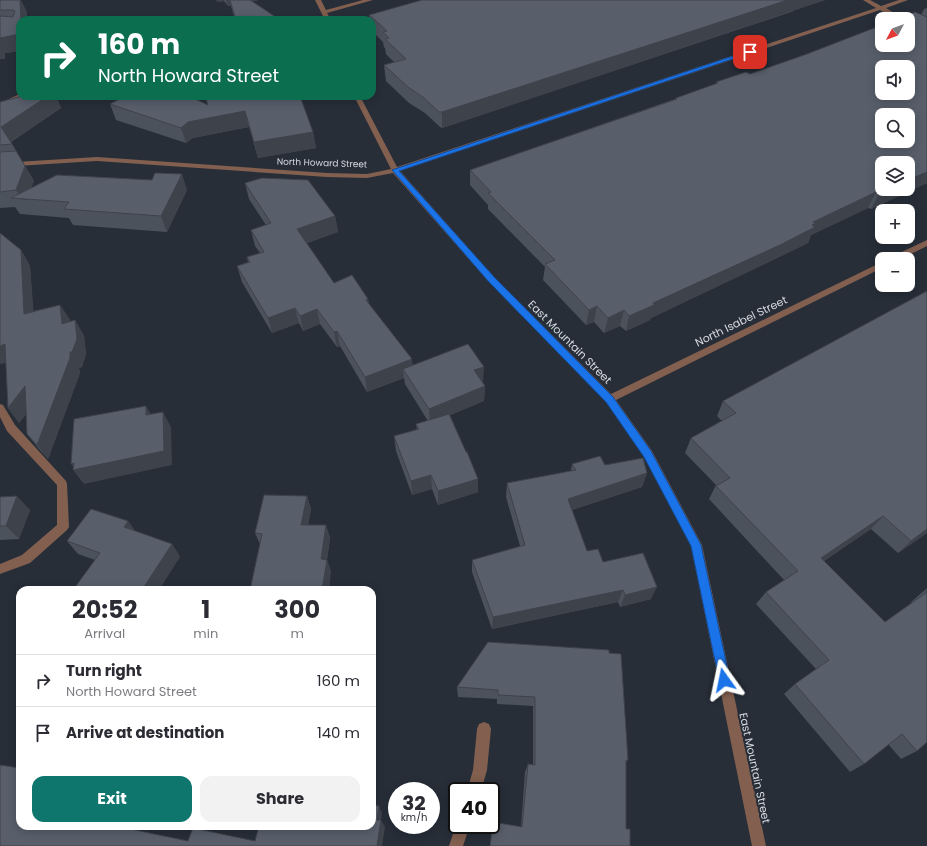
<!DOCTYPE html>
<html lang="en">
<head>
<meta charset="utf-8">
<style>
	body { margin:0; font-family:Poppins,sans-serif; background:#f2f2f3; color:#2b2b33; height:100vh; display:flex; flex-direction:column; font-size:15px; white-space:nowrap }
	* { box-sizing:border-box; margin:0 }
	p { font-size:13px; color:#7c7c81 }
	.icon { flex:none; width:22px; height:22px; fill:none; stroke:currentColor; stroke-width:2; stroke-linecap:round; stroke-linejoin:round }
	.map { position:relative; flex:1; overflow:hidden }
	.drawer { position:absolute; left:16px; top:586px; width:360px; height:244px; display:flex; flex-direction:column; background:#fff; border-radius:12px; box-shadow:0 2px 10px #0003 }
	.drawer>* { flex:none }
	.top-card { position:absolute; left:16px; top:16px; width:360px; height:84px; border-radius:12px; box-shadow:0 2px 10px #0003; background:#0b6e4f; color:#fff; overflow:hidden }
	.needle { width:26px; rotate:229deg }
	.tools { position:absolute; left:875px; top:12px; display:grid; gap:8px }
	.tools a { display:grid; place-items:center; width:40px; height:40px; border-radius:8px; background:#fff; box-shadow:0 2px 10px #0003; font-size:20px }
	.speed { position:absolute; left:388px; top:782px; display:flex; gap:8px; font-size:20px; font-weight:700; text-align:center }
	.speed>* { display:grid; place-content:center; width:52px; height:52px; border-radius:50%; background:#fff; box-shadow:0 2px 10px #0003; line-height:1 }
	.speed small { font-size:10px; font-weight:400 }
	.speed .limit { border:2px solid #111; border-radius:6px; background:#fff; color:#111 }
	.pin { position:absolute; display:grid; place-items:center; width:34px; height:34px; color:#fff; margin:-17px; border-radius:8px; box-shadow:0 2px 6px #0006 }
	.me { position:absolute; width:44px; margin:-22px; rotate:348deg; stroke-linejoin:round; filter:drop-shadow(0 0 3px #0008) }
	.turn { display:flex; align-items:center; gap:14px; height:84px; padding:0 16px; font-size:18px }
	.turn .icon { width:52px; height:52px; stroke-width:2.5 }
	.turn b { display:block; font-size:28px; line-height:34px }
	.eta { display:flex; justify-content:space-evenly; align-items:center; height:68px; text-align:center }
	.eta b { font-size:24px; font-weight:700; line-height:28px }
	.primary-button { display:flex; gap:8px; margin-top:auto; padding:8px 16px }
	.primary-button a { flex:1; height:46px; border-radius:12px; background:#0f766e; color:#fff; font-size:16px; font-weight:700; line-height:46px; text-align:center }
	.primary-button a+a { background:#f2f2f3; color:#2b2b33 }
	ul { padding:0; list-style:none }
	li { display:flex; align-items:center; gap:12px; height:52px; padding:0 16px; border-top:1px solid #e1e1e2 }
	li div { flex:1 }
	li b { display:block; font-size:15px }
	li em { font-style:normal }
	.map>svg:first-child { display:block }
</style>
</head>
<body>
<div class="map">
<svg width="927" height="846" viewBox="0 0 927 846">
	<rect width="100%" height="100%" fill="#272e38"/>
	<g fill="none" stroke-linecap="round" stroke-linejoin="round">
		<!-- minor -->
		<g fill="#825f4f" fill-rule="evenodd">
			<polygon points="315,0 321,0 326,10 363,0 373,0 327,13 331,20 325,20"/>
			<polygon points="863,0 870,0 881,6 899,0 908,0 886,8 904,19 897,19 880,10 400,171 495,278 611,394 882,262 882,268 616,400 652,451 702,545 766,846 752,846 691,546 644,457 607,402 489,282 393,173 367,178 327,177 97,161 0,167 0,163 97,157 327,173 367,174 391,169 354,96 360,96 397,167 876,8"/>
			<polygon points="20,94 20,96 24,96 0,107 0,103"/>
			<polygon points="927,240 927,246 901,259 890,259 891,257"/>
			<polygon points="0,404 3,405 15,425 66,481 67,484 69,527 67,530 30,563 0,574 0,564 22,555 57,525 57,485 7,431 0,417"/>
			<polygon points="484,722 489,724 491,729 487,770 481,791 467,791 473,770 477,729 479,724"/>
			<polygon points="457,822 457,825 470,825 463,846 449,846"/>
		</g>
	</g>
	<!-- wall -->
	<g fill="#4c525c">
		<polygon points="0,0 27,12 27,20 20,20 20,51 5,53 5,59 0,59"/>
		<polygon points="216,0 259,0 252,1 280,20 235,20 231,6 228,6 224,1 218,2"/>
		<polygon points="927,8 927,183 871,209 868,208 811,235 808,243 773,260 651,318 650,320 626,331 620,326 604,333 594,322 586,325 543,280 545,267 488,209 488,205 470,185 470,170 675,99 676,98 716,84 716,82 750,74 921,15 924,9"/>
		<polygon points="794,11 442,128 440,127 425,113 409,103 386,81 384,65 394,62 386,54 385,48 384,47 383,42 372,31 372,20 369,20 369,15"/>
		<polygon points="22,96 56,96 61,108 11,142 34,181 31,188 187,190 167,232 73,225 69,218 20,214 15,207 0,208 0,102"/>
		<polygon points="110,104 208,105 313,132 316,148 258,158 249,127 193,138 186,143 116,120"/>
		<polygon points="245,183 335,216 338,232 307,243 334,283 368,299 369,305 413,365 483,382 482,382 485,386 484,401 450,415 466,452 478,479 478,492 438,505 432,489 412,495 396,451 394,436 417,430 416,424 428,421 405,384 404,378 367,392 340,346 337,347 320,324 303,331 299,323 272,333 242,282 237,266 248,262 247,257 260,253 255,246 251,230 266,225 249,199"/>
		<polygon points="0,233 21,250 30,266 33,311 60,305 70,320 70,322 75,320 84,336 86,354 82,367 79,368 80,373 48,459 39,449 27,434 26,414 19,423 8,408 6,362 1,364 0,362"/>
		<polygon points="927,291 927,533 898,553 871,529 824,561 885,622 912,603 911,602 927,588 917,751 901,759 888,744 864,764 850,772 784,694 795,684 816,669 756,604 766,592 784,580 709,499 716,485 685,453 691,438 722,421 717,416 723,401"/>
		<polygon points="572,464 605,465 647,473 642,487 572,510 587,551 603,562 651,599 620,607 618,602 492,629 472,572 472,560 520,546 506,497 507,483 571,471"/>
		<polygon points="307,496 311,509 308,525 326,525 330,538 327,560 331,572 260,544 255,533"/>
		<polygon points="0,497 30,510 19,539 0,540"/>
		<polygon points="128,521 135,531 172,544 180,557 95,560 78,554 67,541"/>
		<polygon points="609,653 628,760 626,762 626,829 630,846 490,846 493,822 521,827 525,772 528,764 533,765 533,706 497,704 497,699 458,697 457,687"/>
	</g>
	<!-- shaded-wall -->
	<g fill="#3e424b">
		<polygon points="20,0 21,0 27,12 27,20 21,20"/>
		<polygon points="217,0 224,0 224,1 218,2"/>
		<polygon points="226,0 229,0 231,6 228,6"/>
		<polygon points="236,0 259,0 237,4"/>
		<polygon points="788,0 826,0 442,128 442,112"/>
		<polygon points="20,34 20,51 5,53 5,59 0,59 0,38"/>
		<polygon points="48,96 56,96 61,108 10,142 1,127"/>
		<polygon points="245,111 249,127 193,138 186,143 181,128 188,122"/>
		<polygon points="313,132 316,148 258,158 254,142"/>
		<polygon points="25,166 34,181 27,200 21,199 16,190"/>
		<polygon points="927,172 927,183 871,209 879,194 889,189 908,189 908,180"/>
		<polygon points="182,174 187,190 167,232 161,216"/>
		<polygon points="876,192 868,208 811,235 808,243 773,260 651,318 650,320 626,331 629,316 653,303 813,222"/>
		<polygon points="335,216 338,232 301,245 297,229"/>
		<polygon points="21,250 30,266 35,329 24,314"/>
		<polygon points="368,299 371,315 366,300"/>
		<polygon points="60,305 70,320 72,339 62,324"/>
		<polygon points="597,306 594,322 586,325 589,310"/>
		<polygon points="295,308 299,323 272,333 268,318"/>
		<polygon points="317,309 320,324 303,331 300,316"/>
		<polygon points="624,310 620,326 604,333 608,318"/>
		<polygon points="75,320 84,336 86,354 82,367 79,368 80,373 48,459 37,445 70,352"/>
		<polygon points="337,331 340,346 337,347 334,332"/>
		<polygon points="5,344 16,360 1,364 0,362 0,346"/>
		<polygon points="412,359 413,374 403,369 404,378 367,392 365,377"/>
		<polygon points="484,367 483,382 474,386 474,370"/>
		<polygon points="25,386 36,402 19,423 8,408"/>
		<polygon points="485,386 484,401 430,424 429,409"/>
		<polygon points="146,406 154,420 146,415"/>
		<polygon points="163,412 171,427 172,465 84,484 73,470 75,469 71,464"/>
		<polygon points="647,473 642,487 565,512 568,499"/>
		<polygon points="431,475 432,489 412,495 411,481"/>
		<polygon points="478,479 478,492 438,505 438,491"/>
		<polygon points="17,496 30,510 19,539 6,526"/>
		<polygon points="307,496 311,509 306,539 301,525"/>
		<polygon points="883,516 871,529 810,570 821,558"/>
		<polygon points="128,521 138,535 124,527"/>
		<polygon points="326,525 330,538 325,572 321,559"/>
		<polygon points="927,529 927,533 898,553 911,541"/>
		<polygon points="172,544 180,557 159,590 142,590"/>
		<polygon points="327,560 331,572 329,590 322,590"/>
		<polygon points="657,587 651,599 620,607 625,595"/>
		<polygon points="623,590 618,602 492,629 493,617"/>
		<polygon points="379,806 382,813 381,820 385,827 382,846 377,846 377,820"/>
	</g>
	<!-- building -->
	<g fill="#585f6b" stroke="#3e424b" fill-rule="evenodd">
		<polygon points="0,0 20,0 21,20 20,20 20,34 0,38 0,16 13,17 15,11 13,10 0,10"/>
		<polygon points="230,0 250,0 280,20 236,20"/>
		<polygon points="422,0 788,0 442,112 439,112 424,98 408,87 384,65 406,59 385,39 389,38 383,32 387,31 369,15"/>
		<path d="M915,12L927,17V172L908,180V163H882V189H889L879,194L876,192L813,222L816,223L812,225L815,227L780,245L653,303L654,305L629,316L624,310L608,318L597,306L589,310L545,264L555,260L488,193L491,192L470,170L677,99L676,98L718,83L716,82L746,72L750,74L807,54L882,25V45H908V19H897ZM882,67H908V93H882ZM882,115H908V141H882Z"/>
		<polygon points="22,96 48,96 1,127 12,144 0,145 0,102"/>
		<polygon points="126,96 189,96 208,105 205,96 300,96 313,132 254,142 245,111 188,122 181,128 110,104"/>
		<polygon points="16,151 25,166 16,190 0,192 0,152"/>
		<polygon points="155,173 182,174 161,216 64,209 69,202 11,198 57,175 152,180"/>
		<polygon points="262,178 308,180 335,216 297,229 334,283 352,275 368,299 366,300 412,359 365,377 337,331 334,332 317,309 300,316 295,308 268,318 237,266 250,262 247,257 264,252 251,230 271,223 245,183"/>
		<polygon points="0,233 21,250 24,314 60,305 62,324 75,320 77,339 72,352 70,352 70,358 37,445 27,434 25,386 8,408 5,344 0,346"/>
		<polygon points="927,291 927,529 911,541 883,516 821,558 885,622 927,592 925,590 927,588 927,742 917,751 902,734 864,764 795,684 829,660 766,592 798,571 716,486 730,478 691,438 736,413 723,401"/>
		<polygon points="468,344 484,367 474,370 485,386 429,409 403,369"/>
		<polygon points="146,406 146,415 163,412 164,451 73,470 74,463 71,464 74,419"/>
		<polygon points="449,414 466,452 467,452 478,479 438,491 431,475 411,481 394,436 419,429 416,424"/>
		<polygon points="600,456 605,465 643,458 647,473 568,499 587,551 598,549 603,562 643,553 657,587 625,595 623,590 493,617 472,560 525,545 507,483 576,470 572,464"/>
		<polygon points="264,495 307,496 301,525 326,525 321,559 327,560 322,590 250,590 262,534 255,533"/>
		<polygon points="17,496 6,526 0,526 0,497"/>
		<polygon points="91,509 128,521 124,527 172,544 142,590 73,590 100,553 67,541"/>
		<polygon points="488,642 609,650 609,653 621,654 628,760 626,760 626,829 630,829 630,846 490,846 493,822 522,827 528,764 535,765 535,697 498,695 498,690 457,687"/>
		<polygon points="0,765 20,768 20,826 116,826 188,841 193,828 255,841 259,826 372,826 372,805 379,806 377,820 381,820 377,846 0,846"/>
	</g>
	<!-- route -->
	<polygon fill="#1a73e8" stroke="#114b97" points="748,51 753,52 399,171 495,278 613,397 651,451 701,545 730,680 728,685 724,686 720,685 719,680 691,546 644,457 606,402 489,282 392,170"/>
	<g text-anchor="middle" stroke-width="4" stroke-linejoin="round" paint-order="stroke">
		<!-- far-street labels -->
		<g font-size="9" fill="#d5d9e0" stroke="#272e38">
			<text transform="translate(322 163) rotate(2)" y="3">North Howard Street</text>
		</g>
		<!-- street labels -->
		<g font-size="11" fill="#d5d9e0" stroke="#272e38">
			<text transform="translate(741 321) rotate(-26)" y="4">North Isabel Street</text>
			<text transform="translate(570 342) rotate(45)" y="4">East Mountain Street</text>
			<text transform="translate(755 768) rotate(78)" y="4">East Mountain Street</text>
		</g>
	</g>
</svg>
<div class="tools">
<a><svg class="needle" viewBox="-14 -14 28 28"><path d="M0-13l5 13h-10z" fill="#e53935"/><path d="M0 13l5-13h-10z" fill="#7c7c81"/></svg></a>
<a><svg class="icon" aria-label="sound" viewBox="0 0 24 24"><path d="M4 9h4l5-4v14l-5-4H4zM17 9q2 3 0 6"/></svg></a>
<a><svg class="icon" aria-label="search" viewBox="0 0 24 24"><circle cx="10" cy="10" r="6"/><path d="M15 15l6 6"/></svg></a>
<a><svg class="icon" aria-label="layers" viewBox="0 0 24 24"><path d="M12 4l9 5-9 5-9-5zM3 14l9 5 9-5"/></svg></a>
<a>+</a>
<a>−</a>
</div>
<div class="speed"><div>32<small>km/h</small></div><div class="limit">40</div></div>
<div class="pin" style="left:750px;top:52px;background:#d93025"><svg class="icon" aria-label="arrive" viewBox="0 0 24 24"><path d="M6 21V4h12l-3 4 3 4H6"/></svg></div>
<svg class="me" style="left:724px;top:680px" viewBox="-20 -20 40 40"><path d="M0-17L14 15 0 8-14 15z" fill="#1a73e8" stroke="#fff" stroke-width="4"/></svg>
<div class="top-card">
<div class="turn"><svg class="icon" aria-label="right" viewBox="0 0 24 24"><path d="M7 20v-9h11M14 6l5 5-5 5"/></svg><div><b>160 m</b>North Howard Street</div></div>
</div>
<section class="drawer">
<div class="eta">
<div><b>20:52</b><p>Arrival</p></div>
<div><b>1</b><p>min</p></div>
<div><b>300</b><p>m</p></div>
</div>
<ul>
<li><svg class="icon" aria-label="right" viewBox="0 0 24 24"><path d="M7 20v-9h11M14 6l5 5-5 5"/></svg><div><b>Turn right</b><p>North Howard Street</p></div><em>160 m</em></li>
<li><svg class="icon" aria-label="arrive" viewBox="0 0 24 24"><path d="M6 21V4h12l-3 4 3 4H6"/></svg><div><b>Arrive at destination</b></div><em>140 m</em></li>
</ul>
<div class="primary-button"><a>Exit</a><a>Share</a></div>
</section>
</div>
</body>
</html>
